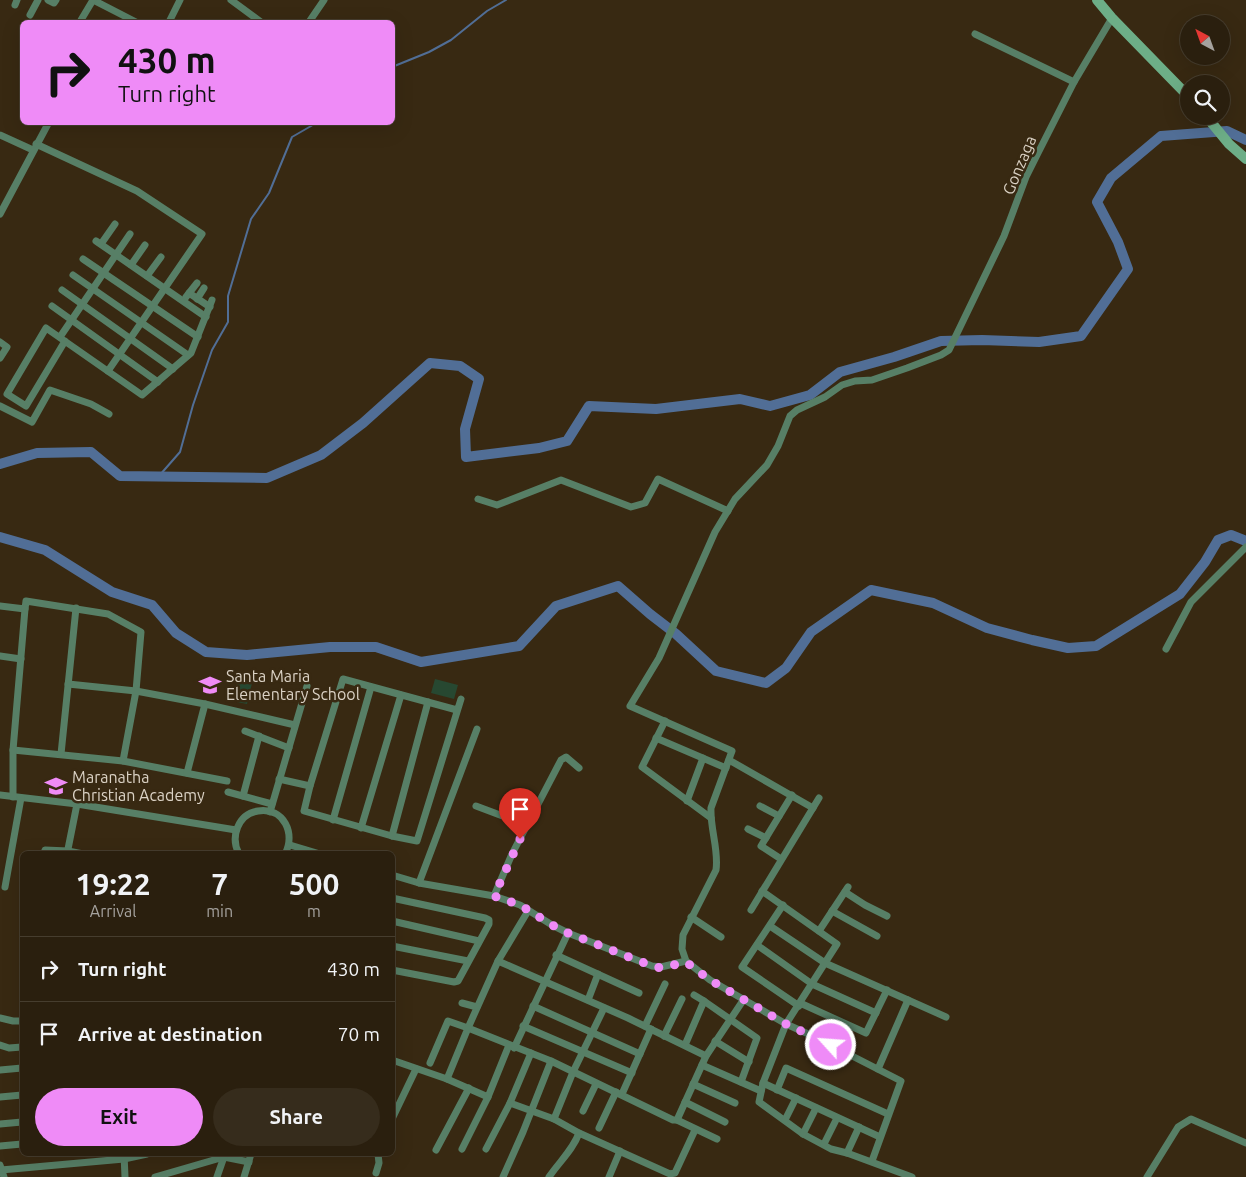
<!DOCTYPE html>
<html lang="en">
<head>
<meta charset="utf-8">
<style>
	body { margin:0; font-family:Ubuntu,sans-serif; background:#362c1c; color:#f1f3f6; height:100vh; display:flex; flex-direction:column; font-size:19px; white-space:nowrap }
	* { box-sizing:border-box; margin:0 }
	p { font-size:16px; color:#a5a29e }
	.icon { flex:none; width:28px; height:28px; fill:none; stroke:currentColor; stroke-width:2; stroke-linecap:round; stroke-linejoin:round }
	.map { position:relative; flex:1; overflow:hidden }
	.drawer { position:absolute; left:20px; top:851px; width:375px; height:305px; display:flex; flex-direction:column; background:#2a1f0e; border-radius:8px; box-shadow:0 5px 20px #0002,0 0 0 1px #463d2e }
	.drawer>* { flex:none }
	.top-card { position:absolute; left:20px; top:20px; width:375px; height:105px; border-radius:8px; box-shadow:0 5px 20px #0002,0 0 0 1px #463d2e; background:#ef8bf7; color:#111; overflow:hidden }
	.needle { width:32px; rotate:319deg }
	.controls { position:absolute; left:1180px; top:15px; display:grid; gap:10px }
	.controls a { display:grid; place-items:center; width:50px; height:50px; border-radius:50%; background:#2a1f0e; box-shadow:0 5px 20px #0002,0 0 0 1px #463d2e; font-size:25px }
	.pin { position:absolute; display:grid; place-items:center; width:42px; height:42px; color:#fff; margin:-51px -21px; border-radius:50% 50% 50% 0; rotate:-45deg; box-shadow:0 0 5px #0007 }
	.pin .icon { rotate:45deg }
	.me { position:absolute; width:55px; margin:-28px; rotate:296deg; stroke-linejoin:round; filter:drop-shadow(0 0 4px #0008) }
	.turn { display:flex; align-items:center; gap:18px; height:105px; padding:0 15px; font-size:22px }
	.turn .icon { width:65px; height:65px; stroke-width:2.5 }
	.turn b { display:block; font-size:35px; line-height:42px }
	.eta { display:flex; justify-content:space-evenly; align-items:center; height:85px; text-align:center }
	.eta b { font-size:30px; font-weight:700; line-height:35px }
	.cta { display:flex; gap:10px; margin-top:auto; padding:10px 15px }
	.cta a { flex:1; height:58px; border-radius:30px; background:#ef8bf7; color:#111; font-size:20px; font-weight:700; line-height:58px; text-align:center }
	.cta a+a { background:#362c1c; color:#f1f3f6 }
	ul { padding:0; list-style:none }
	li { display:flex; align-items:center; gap:15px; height:65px; padding:0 15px; border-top:1px solid #463d2e }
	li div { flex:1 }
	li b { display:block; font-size:19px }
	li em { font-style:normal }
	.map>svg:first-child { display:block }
</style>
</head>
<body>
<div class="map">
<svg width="1246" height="1177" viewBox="0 0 1246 1177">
	<rect width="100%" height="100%" fill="#382912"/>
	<!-- green -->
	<g fill="#274831">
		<polygon points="239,676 253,679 247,704 232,701"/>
		<polygon points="435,679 458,685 454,699 431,693"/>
	</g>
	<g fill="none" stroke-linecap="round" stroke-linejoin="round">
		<!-- stream -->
		<g stroke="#516e96" stroke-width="2">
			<polyline points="392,67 429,52 451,40 487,11 506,0"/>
			<polyline points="159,476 180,452 193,405 212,350 228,322 228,296 251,219 269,193 292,137 318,122"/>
		</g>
		<!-- river -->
		<g stroke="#516e96" stroke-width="10">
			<polyline points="0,464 37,453 91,452 120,476 267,478 321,455 363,423 430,363 460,366 479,379 465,429 466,457 539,448 567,441 589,406 656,409 740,399 770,406 810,395 840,372 894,357 941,341 982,340 1039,342 1081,336 1128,269 1118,242 1097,202 1111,178 1161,136 1227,131 1246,140"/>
			<polyline points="0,537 45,550 112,592 152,605 176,633 206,652 247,655 330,647 376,647 421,662 519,646 556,606 618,586 650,614 676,634 716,671 766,683 786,668 811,632 871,590 933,603 987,628 1032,640 1068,648 1096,646 1180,594 1205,562 1218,540 1231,535 1246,541"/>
		</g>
		<!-- street -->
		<g stroke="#577f66" stroke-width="7">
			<polyline points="48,0 54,3 56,0"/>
			<polyline points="93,0 136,22"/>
			<polyline points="231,0 261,22"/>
			<polyline points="15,5 17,0"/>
			<polyline points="30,15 38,0"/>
			<polyline points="82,22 81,20 93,0"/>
			<polyline points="169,22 180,0"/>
			<polyline points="309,22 324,0"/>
			<polyline points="975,34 1074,82"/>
			<polyline points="0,135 33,150"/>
			<polyline points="36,144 137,191 202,234 108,371"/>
			<polyline points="0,214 49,122"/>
			<polyline points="96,241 206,317"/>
			<polyline points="101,244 115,224"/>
			<polyline points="83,259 198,337"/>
			<polyline points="131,265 145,245"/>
			<polyline points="73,275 188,355"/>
			<polyline points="147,276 161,257"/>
			<polyline points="62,290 173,369"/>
			<polyline points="189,293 210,307"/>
			<polyline points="186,297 197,283"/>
			<polyline points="197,299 204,288"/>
			<polyline points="52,306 158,382"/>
			<polyline points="60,337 130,234"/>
			<polyline points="65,341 26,406 7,394 46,328 142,395 191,353 212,300"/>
			<polyline points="0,342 7,347 0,358"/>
			<polyline points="0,406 32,422 50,390 91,404 109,414"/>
			<polyline points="478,499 497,505 561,480 631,507 645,503 658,479 728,511"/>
			<polyline points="0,606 25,609 26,601 108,614 141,632 136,691 123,761"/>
			<polyline points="1166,649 1191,602 1246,547"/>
			<polyline points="0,656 21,659"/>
			<polyline points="68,684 136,691 205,704 295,725"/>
			<polyline points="457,710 343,679 310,786 304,811 392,836 417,841 461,699"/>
			<polyline points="665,721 642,767 711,818"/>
			<polyline points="245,731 289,748"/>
			<polyline points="656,738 726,768"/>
			<polyline points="13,750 123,761 227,781"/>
			<polyline points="61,754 76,608"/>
			<polyline points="729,760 813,808"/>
			<polyline points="187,773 205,704"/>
			<polyline points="279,779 310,786"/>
			<polyline points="228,792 272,804"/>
			<polyline points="0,795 77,804 236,830"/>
			<polyline points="243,796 259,736"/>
			<polyline points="13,797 13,750 25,609"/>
			<polyline points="687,801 703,758"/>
			<polyline points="476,806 527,825"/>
			<polyline points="760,806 779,816"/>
			<polyline points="270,812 307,686"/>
			<polyline points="333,820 371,687"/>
			<polyline points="361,828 401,695"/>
			<polyline points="748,829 766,838"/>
			<polyline points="392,836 428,702"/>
			<polyline points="290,845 320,854"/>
			<polyline points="44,854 45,850 68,851 83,854"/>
			<polyline points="67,854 77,804"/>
			<path d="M239,854C230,837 238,814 258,811C284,807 296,834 285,854"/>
			<polyline points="781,859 761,846 792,795"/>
			<polyline points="392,875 419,883 494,896 520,905 552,925 568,933 652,966 661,967 686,961"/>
			<polyline points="419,883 477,729"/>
			<polyline points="5,887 21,798"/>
			<polyline points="762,891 837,944 786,1024 763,1083 759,1102 803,1134 831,1149 847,1153 912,1177"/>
			<polyline points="845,892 865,905 887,916"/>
			<polyline points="494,896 512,854 561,760 566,757 579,768"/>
			<polyline points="392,898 485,918 489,920 489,924 458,981 454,982 392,970"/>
			<polyline points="783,905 742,967 799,1006"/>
			<polyline points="751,910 819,798"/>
			<polyline points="528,911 498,961 468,1028 551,1061 673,1120 677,1120 706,1056 744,999"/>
			<polyline points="832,911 877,936"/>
			<polyline points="691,917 721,937"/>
			<polyline points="392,921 479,941"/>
			<polyline points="770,926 825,963 946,1017"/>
			<polyline points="819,931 848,887"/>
			<polyline points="757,945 812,984 876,1013"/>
			<polyline points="392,946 468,961"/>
			<polyline points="556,955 639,993"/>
			<polyline points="498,961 628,1018 706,1056"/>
			<polyline points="694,995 704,1001"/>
			<polyline points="588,1000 598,974"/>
			<polyline points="462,1003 477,1007"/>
			<polyline points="800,1003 866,1033 887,990"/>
			<polyline points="533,1006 640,1054"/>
			<polyline points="0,1018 13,1021 22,1021"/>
			<polyline points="523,1026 632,1073"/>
			<polyline points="645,1026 665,984"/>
			<polyline points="664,1036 682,999"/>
			<polyline points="715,1041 749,1062"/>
			<polyline points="0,1045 9,1048 22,1047"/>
			<polyline points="685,1045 704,1001 757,1038 741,1082"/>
			<polyline points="514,1048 568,933"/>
			<polyline points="531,1053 510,1103 554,1119 579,1133 670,1174 675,1173 695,1130"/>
			<polyline points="392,1060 447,1079 488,1097 509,1045"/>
			<polyline points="430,1063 448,1021 468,1028 447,1079"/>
			<polyline points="702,1065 761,1091"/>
			<polyline points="878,1069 908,1000"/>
			<polyline points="0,1070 22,1068"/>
			<polyline points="763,1083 880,1137"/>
			<polyline points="693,1084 735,1103"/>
			<polyline points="777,1090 786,1068 888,1114"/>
			<polyline points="622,1094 651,1029"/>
			<polyline points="0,1097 22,1095"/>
			<polyline points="685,1102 725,1122"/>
			<polyline points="583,1111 596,1084"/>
			<polyline points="392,1119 416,1069"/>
			<polyline points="554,1119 573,1072 604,1008"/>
			<polyline points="677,1120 717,1139"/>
			<polyline points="785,1120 796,1098"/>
			<polyline points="0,1124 22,1122"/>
			<polyline points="599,1128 616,1092"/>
			<polyline points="803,1134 816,1108"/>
			<polyline points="824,1144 837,1118"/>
			<polyline points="0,1146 22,1144"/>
			<polyline points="462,1149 488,1097"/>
			<polyline points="486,1149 510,1103"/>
			<polyline points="436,1150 469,1088"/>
			<polyline points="847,1153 859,1127"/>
			<polyline points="124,1154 125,1177"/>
			<path d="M872,1161L901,1081L815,1037L786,1024L710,980L686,961L682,949L683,935L716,870C719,850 710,829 711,808L732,751L630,706L659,658L715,532L735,499L767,465L778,446L790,416L797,410L825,397L842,385L855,381L872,380L907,368L941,355L949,350L1004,236L1026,177L1037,155L1074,82L1112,18"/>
			<polyline points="0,1165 4,1177"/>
			<polyline points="1,1170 124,1159 147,1154"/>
			<polyline points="376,1173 379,1163 378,1154"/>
			<polyline points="155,1177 224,1157 249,1162"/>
			<polyline points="217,1177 225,1154"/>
			<polyline points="244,1177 251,1154"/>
			<polyline points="503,1177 523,1132 551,1061"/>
			<path d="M549,1177C559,1162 573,1150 579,1133"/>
			<polyline points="609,1177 620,1151"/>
			<polyline points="1147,1177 1178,1127 1191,1119 1246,1143"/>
		</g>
		<!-- secondary -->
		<g stroke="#6dae87" stroke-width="10">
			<polyline points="1097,0 1112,18 1189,97"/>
			<polyline points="1206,116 1229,144 1246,159"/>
		</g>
	</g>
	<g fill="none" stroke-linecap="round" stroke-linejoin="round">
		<!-- route -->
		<polyline stroke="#ef8bf7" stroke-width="9" stroke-dasharray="0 16.2" points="520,839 494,896 520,905 552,925 568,933 652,966 661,968 686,962 710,980 786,1024 831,1045"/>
	</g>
	<!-- icons -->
	<defs>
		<g id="school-bare" transform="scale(1.725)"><path d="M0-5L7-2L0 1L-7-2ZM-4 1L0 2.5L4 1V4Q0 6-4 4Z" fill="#ef8bf7" stroke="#382912" stroke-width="2.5" paint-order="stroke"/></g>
	</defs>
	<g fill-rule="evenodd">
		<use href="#school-bare" x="210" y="685"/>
		<use href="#school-bare" x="56" y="786"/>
	</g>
	<g text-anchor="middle" stroke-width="5" stroke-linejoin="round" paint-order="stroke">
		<!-- street labels -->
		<g font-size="16" fill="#dbd2c5" stroke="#382912">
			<text transform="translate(1019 165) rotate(-67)" y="6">Gonzaga</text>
		</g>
		<!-- poi labels -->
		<g font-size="16" fill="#dbd2c5" stroke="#382912" text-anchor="start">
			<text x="226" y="682">Santa Maria<tspan x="226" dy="18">Elementary School</tspan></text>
			<text x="72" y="783">Maranatha<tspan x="72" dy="18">Christian Academy</tspan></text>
		</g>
	</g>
</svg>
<div class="controls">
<a><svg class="needle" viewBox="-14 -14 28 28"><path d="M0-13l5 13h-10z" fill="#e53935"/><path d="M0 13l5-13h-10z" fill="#a5a29e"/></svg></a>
<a><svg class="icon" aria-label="search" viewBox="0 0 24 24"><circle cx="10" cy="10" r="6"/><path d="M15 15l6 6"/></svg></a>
</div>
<div class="pin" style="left:520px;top:839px;background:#d93025"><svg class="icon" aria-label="arrive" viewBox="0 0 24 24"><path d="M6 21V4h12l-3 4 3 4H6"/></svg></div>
<svg class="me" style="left:831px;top:1045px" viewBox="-20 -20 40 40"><circle r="17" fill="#ef8bf7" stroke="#fff" stroke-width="3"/><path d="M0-11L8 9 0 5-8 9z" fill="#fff"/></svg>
<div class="top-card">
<div class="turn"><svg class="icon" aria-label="right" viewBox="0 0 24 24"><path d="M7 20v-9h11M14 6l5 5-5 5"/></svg><div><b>430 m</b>Turn right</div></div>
</div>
<section class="drawer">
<div class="eta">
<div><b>19:22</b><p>Arrival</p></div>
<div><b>7</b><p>min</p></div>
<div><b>500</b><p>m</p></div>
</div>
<ul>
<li><svg class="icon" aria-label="right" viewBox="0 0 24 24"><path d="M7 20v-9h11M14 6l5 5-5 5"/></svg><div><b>Turn right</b></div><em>430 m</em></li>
<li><svg class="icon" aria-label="arrive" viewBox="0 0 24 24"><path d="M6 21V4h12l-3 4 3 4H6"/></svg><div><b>Arrive at destination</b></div><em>70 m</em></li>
</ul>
<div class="cta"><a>Exit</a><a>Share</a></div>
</section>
</div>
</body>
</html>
